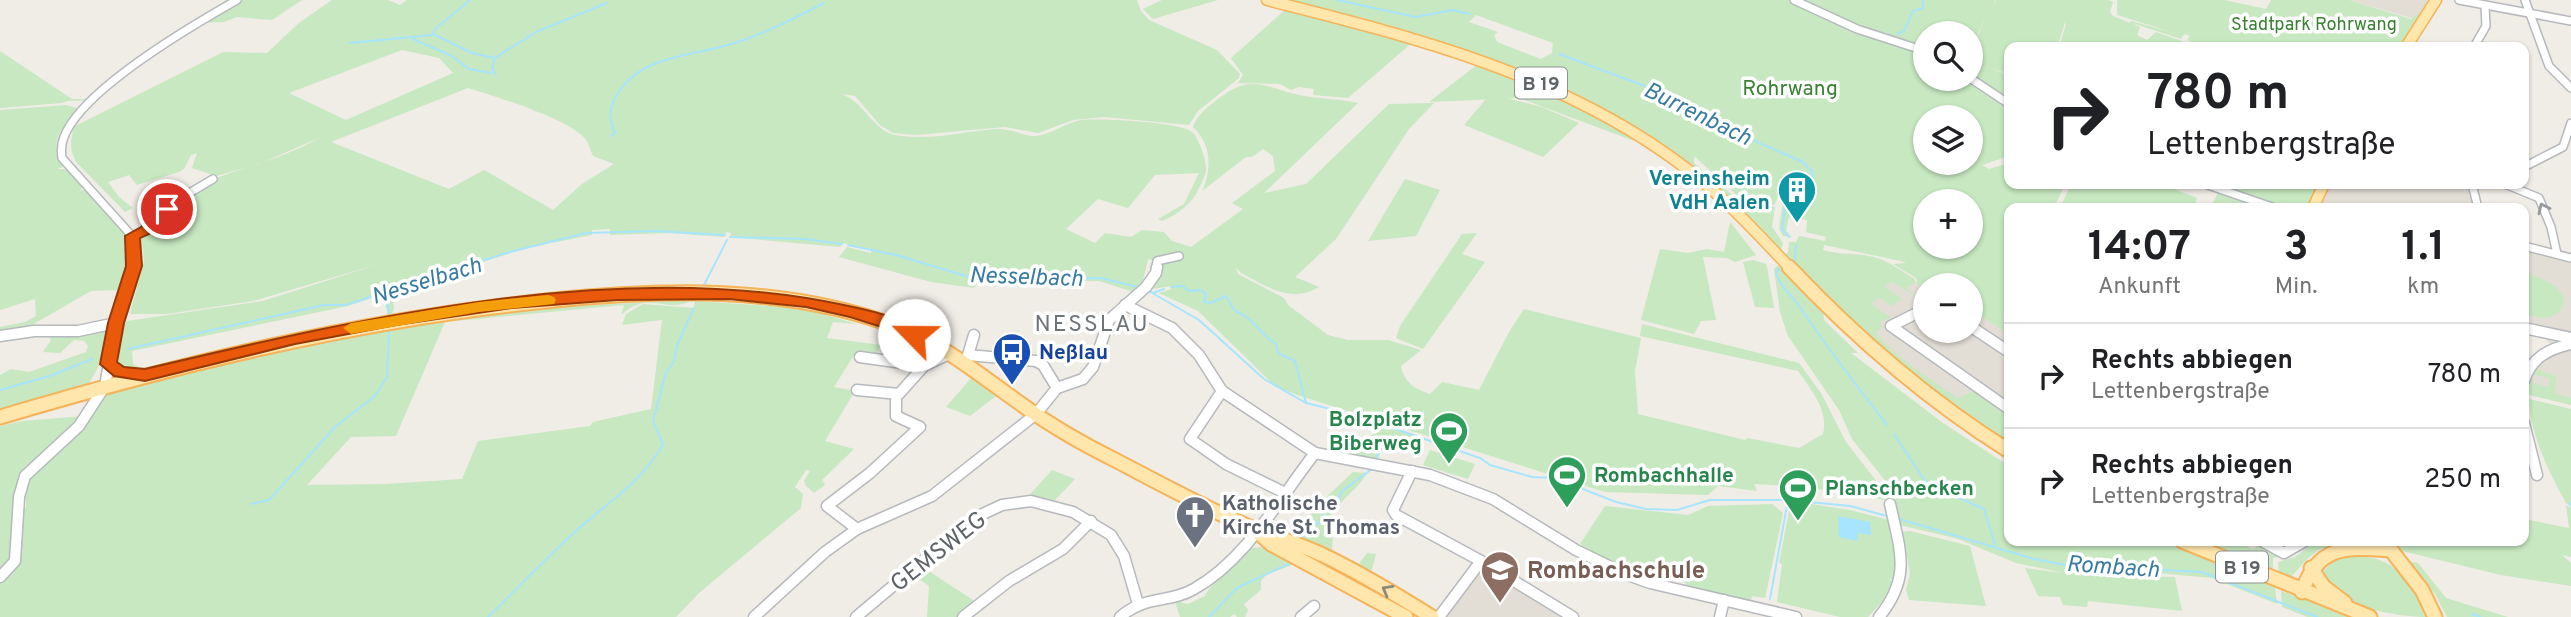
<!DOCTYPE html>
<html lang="de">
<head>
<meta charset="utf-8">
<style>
	body { margin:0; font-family:Overpass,sans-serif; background:#f6f6f6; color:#202124; height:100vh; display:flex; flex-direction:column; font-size:26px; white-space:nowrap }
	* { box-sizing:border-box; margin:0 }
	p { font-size:23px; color:#757577 }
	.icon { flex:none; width:38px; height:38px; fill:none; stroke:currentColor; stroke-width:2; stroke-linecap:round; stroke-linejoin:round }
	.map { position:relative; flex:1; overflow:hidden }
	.panel { position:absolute; left:2004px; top:203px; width:525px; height:343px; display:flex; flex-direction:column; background:#fff; border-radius:14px; box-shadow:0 2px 5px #0004 }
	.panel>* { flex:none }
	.hud { position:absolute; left:2004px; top:42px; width:525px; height:147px; border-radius:14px; box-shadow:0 2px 5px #0004; background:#fff; color:#202124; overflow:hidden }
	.fabs { position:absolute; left:1913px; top:21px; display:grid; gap:14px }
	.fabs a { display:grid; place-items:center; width:70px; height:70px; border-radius:50%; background:#fff; box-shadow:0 2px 5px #0004; font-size:35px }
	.pin { position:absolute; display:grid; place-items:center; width:60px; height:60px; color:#fff; margin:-30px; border:4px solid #fff; border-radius:50%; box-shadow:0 2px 7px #0007 }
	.me { position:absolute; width:77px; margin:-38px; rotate:293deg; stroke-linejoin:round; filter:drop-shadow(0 0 5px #0008) }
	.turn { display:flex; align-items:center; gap:24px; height:147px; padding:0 28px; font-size:32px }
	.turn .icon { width:91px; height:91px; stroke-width:2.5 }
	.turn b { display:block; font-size:49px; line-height:60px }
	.eta { display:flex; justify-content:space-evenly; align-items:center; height:119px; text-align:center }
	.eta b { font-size:42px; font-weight:700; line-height:49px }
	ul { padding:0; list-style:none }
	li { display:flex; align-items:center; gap:21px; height:105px; padding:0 28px; border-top:2px solid #e0e0e0 }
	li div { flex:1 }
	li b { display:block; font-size:26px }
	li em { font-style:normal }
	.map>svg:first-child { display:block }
</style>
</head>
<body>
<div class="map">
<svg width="2571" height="617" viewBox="0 0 2571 617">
	<rect width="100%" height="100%" fill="#f0ece6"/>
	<!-- education -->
	<g fill="#e2ded6">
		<polygon points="2349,0 2427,0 2429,5 2418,20"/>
		<polygon points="2326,184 2471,184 2477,208 2314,208"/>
		<polygon points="2524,247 2571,259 2571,405 2525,394 2531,371 2553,349 2540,330 2524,326"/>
		<polygon points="1847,253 1880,259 1925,287 1925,331 1970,331 1971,309 2009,312 2009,440 1871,342"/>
		<polygon points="1482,565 1567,617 1444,617 1466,590"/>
	</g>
	<!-- green -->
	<g fill="#c7e8c1" fill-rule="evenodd">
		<polygon points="242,0 302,0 272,20 237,17 224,22 202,23"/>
		<path d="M332,0H388L400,5L407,0H1137L1141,11L1149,20L1217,50L1240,74L1239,78L1198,111L1189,125L1104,117L1073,120L1038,133L1005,127L916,135L893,133L880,125L855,96L841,94C866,102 872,133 900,136C933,140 963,132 995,129C1009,128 1019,134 1032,136C1048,137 1066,122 1082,120C1099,118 1182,122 1192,132C1199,138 1207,162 1206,171C1205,176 1202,181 1200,186C1193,203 1179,214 1162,221L1158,219L1184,204L1199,173L1155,175L1128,208L1098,199L1066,229L1095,243L1105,233L1131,237L1142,230L1164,232L1172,241L1191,247L1243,209L1232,203L1275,171L1273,156L1263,149L1252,157H1246L1202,191C1212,170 1212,145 1193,127C1197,116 1204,110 1213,103C1252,71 1261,87 1304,96C1322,99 1341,99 1358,103L1264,193L1306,184L1389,104L1434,103L1409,129L1336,239L1295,277L1319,287C1291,304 1266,286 1241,273L1236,268L1238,274L1284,298L1288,305L1328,335L1348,340H1388L1421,350L1401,366C1404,382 1414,389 1430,394L1442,382L1479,390L1509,332L1524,309L1641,338L1635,371L1638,414L1745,440L1747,438L1799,448L1823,434C1829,410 1811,390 1798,371L1640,336L1642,324L1799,363L1821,393L1846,442L1881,487L1885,500L1804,487L1754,484L1757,491L1718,486L1708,495L1605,492L1297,395L1275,386L1198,311L1159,293L1171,289V286L1147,290L1157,261L1148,259L1142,284L1133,292L1099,281L978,282L974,288L931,282L839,257L847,247L871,253V249L843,243L840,247L730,237L731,233L726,232L724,237L670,233L610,235V229L592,230V235L530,247L392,291L394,309L390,318L145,371L124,369L118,365L121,327L127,321L263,301L379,264L253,301L167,314H130L144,260L141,235C164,213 188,188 219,177C253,165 288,156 319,138L259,164L216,176L192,168L197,153L191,155L184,169L179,172L137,185L129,175L108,182L119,197L133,208L125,212L76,162C69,148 70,139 75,126L223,52L267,53L299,23ZM402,50L439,58L453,73L346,120L289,93ZM468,88C494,96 573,120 587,141C589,145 591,152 593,156L614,164L582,184L553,210L484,170L449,189L331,142ZM383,294L388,316L271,338L148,367L141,368L133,364L132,351L348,306Z"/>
		<polygon points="1162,0 1218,0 1153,19 1143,9"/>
		<path d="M1279,0H1995L1993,7L1996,0H2108L2113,2L2110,12L2113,16L2130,23L2131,21L2175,33L2117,15V0H2224L2266,9L2271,0H2349L2411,19L2423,10L2425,2L2429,5L2403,47H2204L2187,40L2190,36L2184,34L2181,39L2132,23L2140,27L2137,35L2147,40L2156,32L2199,47H2059L2066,24L2064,20L2065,23L2057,47H2009V74L1984,66L2009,75V102L1971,77V54L1987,13L1971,51L1970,33H1925V79H1962L2009,110V156L1982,165L1989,169L2009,163V184H2065L2054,208H2009V316L2001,320L2009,325V334L1975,312L1971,313L1970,285H1925V289L1918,285L1916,278L1893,264L1906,263L1901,261L1824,245L1823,250C1842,256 1861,252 1880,259C1892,263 1904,273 1915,279V283L1906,288L1925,303L1893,282L1884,286L1902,299L1891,306L1880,298L1870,303L1894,320L1888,318L1879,323L1883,327L1875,332C1899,361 1928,377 1957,398L1975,391L2009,416V445L1950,406L1953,404L1871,342L1783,257L1788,252L1789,242H1796L1799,236L1825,241L1826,237L1806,232L1807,220L1789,217L1786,231L1792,237L1783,236L1779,229L1783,200L1779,195L1774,205L1739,197L1694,156V163L1736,198L1775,207L1772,227L1783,243L1781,250L1729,200L1571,93ZM1476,15L1553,43L1552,53L1541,59L1497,42L1494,35L1498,32L1469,22ZM1925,117H1970V163H1925ZM1925,201H1970V247H1925Z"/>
		<polygon points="1285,10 1413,42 1348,98 1313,95 1314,89 1299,87 1291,90 1280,84 1238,83 1243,75 1231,58"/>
		<path d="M0,51L72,99H85L92,96L91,99C82,102 68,99 62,103L0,108Z"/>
		<path d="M1478,64C1513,75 1610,116 1634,141L1519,98L1429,102Z"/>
		<polygon points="1507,98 1542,107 1579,123 1543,157 1464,125 1486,99"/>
		<path d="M66,105L80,109C62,127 47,141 63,167L57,169H65L83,187L80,191L85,189L118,223L127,237L124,238C135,255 129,271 123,290L91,291L30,326L27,331L0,336V327L25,322L36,316L35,299L0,310V110Z"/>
		<polygon points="1405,179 1440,190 1416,236 1368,241"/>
		<polygon points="2071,184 2179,184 2174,189 2197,198 2194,208 2182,205 2181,208 2060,208"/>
		<polygon points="2206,184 2322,184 2310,208 2277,208 2248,198 2239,208 2210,208 2220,189"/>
		<polygon points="1730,222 1756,255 1735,262 1727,258 1703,257 1716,320 1701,321 1694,334 1641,320 1660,249 1688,253 1707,249 1724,252"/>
		<polygon points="1477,233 1462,254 1485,262 1423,349 1396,338 1400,326 1462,234"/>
		<polygon points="1753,260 1766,264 1767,267 1774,308 1755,307 1743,262"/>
		<polygon points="1778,265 1823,310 1824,320 1858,353 1851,353 1943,423 2009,466 2009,541 2169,541 2275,588 2277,604 2212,578 2156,573 2074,575 2175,577 2182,611 2088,601 2087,607 2063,605 2060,597 2038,596 2025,568 2064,573 2016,563 1958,539 1900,525 1896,522 1890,490 1883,478 1852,439 1839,410 1788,336 1780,312 1774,269"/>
		<path d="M2524,273C2538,277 2564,285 2564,303C2555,323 2542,317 2524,315Z"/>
		<path d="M692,300C667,315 649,289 621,315L624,305L445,322L396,436L351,437L307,485L386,484L462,479L478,441L590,426L593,422L651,409L662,320L622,325L626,314L643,304L694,308L695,301L801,308L857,324L833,322L827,338L881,345L876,355H854L834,387L855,391L825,441L854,449L822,480L825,485L814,493L806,486L804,481L810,471L806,470L795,487L803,494L801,508L699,593L676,617H0V580L22,557V510L26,507V485L31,476H23L11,562L0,573V426L23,421L84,416L81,427L108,393L208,364L445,320L575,306Z"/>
		<polygon points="116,323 109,364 100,364 89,383 0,413 0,375 11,369 29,372 86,352 88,346 84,341 74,340 60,353 43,352 51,340 47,333"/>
		<polygon points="2533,368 2556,376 2555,393 2571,398 2571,405 2525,394 2528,378 2533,379 2533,383 2549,387 2549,378 2530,374"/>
		<polygon points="973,376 1000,393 970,416 946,407"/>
		<path d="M2529,399L2571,409V506L2566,503C2548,470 2531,437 2529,399Z"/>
		<polygon points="1355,415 1417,437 1382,448 1376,464 1355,460 1355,452 1376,431 1351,419"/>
		<polygon points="1430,450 1475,464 1468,479 1423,465"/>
		<polygon points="1052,470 1075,479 1054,501 1026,499"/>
		<path d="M1353,472L1367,473C1355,494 1332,504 1325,528L1333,535L1332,550L1359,564L1367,553L1376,554L1372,569L1366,575L1293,539L1320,503Z"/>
		<polygon points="1791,501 1850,510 1889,520 1899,581 1889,579 1894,582 1888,595 1868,617 1840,617 1777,602 1782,564 1779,563"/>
		<polygon points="1772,504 1783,513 1765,598 1752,596 1751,601 1688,586 1682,579 1607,560 1580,544 1605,506 1688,515 1708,506"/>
		<polygon points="2566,505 2571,508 2571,557 2562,555 2571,563 2571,586 2501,575 2402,551 2394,541 2524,541 2524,519 2569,528"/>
		<polygon points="1910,531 1970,546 1986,606 1909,600 1906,590 1910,574 1903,532"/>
		<polygon points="2195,541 2238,541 2253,549 2262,543 2282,556 2273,558 2273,575"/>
		<polygon points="2305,541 2356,541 2320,549 2307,559 2291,577 2279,577 2278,562 2295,557 2308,547"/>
		<path d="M1267,547L1297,563L1266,575L1261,581V590L1244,604L1248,610L1245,617H1237L1234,614L1230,617H1180L1175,601L1188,604L1205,596C1209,585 1241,559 1252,548Z"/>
		<path d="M2353,556C2397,556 2410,581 2428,617C2399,617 2328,607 2323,571L2335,560Z"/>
		<polygon points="2407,561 2418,563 2446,598 2508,617 2447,617 2435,594"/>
		<polygon points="924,568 976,602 960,617 927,617 929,586 915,576"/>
		<polygon points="2281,591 2351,617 2307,617 2282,607"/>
	</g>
	<!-- water -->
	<polygon fill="#a7e5ff" points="1838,516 1870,522 1871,535 1857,533 1858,541 1839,537"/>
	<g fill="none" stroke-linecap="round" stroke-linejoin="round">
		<!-- stream -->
		<g stroke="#a7e5ff" stroke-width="2">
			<polyline points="470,0 435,29 433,34 472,53 495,58 492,68 496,75"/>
			<polyline points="1337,0 1416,17 1452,10 1470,14"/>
			<polyline points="1898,34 1904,31 1913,11 1923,8 1923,0"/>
			<polyline points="413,39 452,56 469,69 491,73"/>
			<polyline points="350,43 432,35"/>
			<polyline points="1559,54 1661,92 1702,118 1803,162 1813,173 1810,194"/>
			<polyline points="495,58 536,32 607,3"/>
			<path d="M611,136L615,133C608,118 609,107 618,93C643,54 695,56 735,43C766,33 795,18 824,3"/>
			<polyline points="730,237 805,239 842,244"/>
			<polyline points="1789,237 1782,229 1786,199 1811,198"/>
			<polyline points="848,245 900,256 969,277 997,281 1100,278 1138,287"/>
			<polyline points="1791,262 1795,260 1796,245"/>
			<path d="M1783,266L1776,272C1780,288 1791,294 1800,307C1827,348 1857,386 1887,425"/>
			<polyline points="703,287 727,240"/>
			<path d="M1171,287L1183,286L1189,291L1201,290L1206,294L1204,302L1211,303L1226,296L1235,311C1253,317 1260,334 1276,344L1278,353L1295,361L1306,403L1355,415L1480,458L1490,465L1532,477L1555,478L1616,502L1646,509L1677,510L1710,500H1788L1850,506L1887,516"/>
			<polyline points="1147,290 1153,293 1164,289"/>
			<polyline points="385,291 389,313"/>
			<polyline points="1154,294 1199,320 1264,379 1306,403"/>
			<polyline points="128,349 324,305 346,305 506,253 586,233 654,231 725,235"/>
			<polyline points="0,390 53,375 92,359"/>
			<polyline points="1894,434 1927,484 1984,509 1995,545"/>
			<polyline points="1376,458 1382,448 1416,437"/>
			<polyline points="2569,503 2571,506"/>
			<polyline points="251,504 269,500 336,426 375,396 387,377 389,332"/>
			<polyline points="1896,518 2034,559 2065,565 2202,572 2317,617"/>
			<polyline points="1305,541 1303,531 1320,522 1330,502 1339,498 1342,491 1372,469"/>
			<polyline points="1770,599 1788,500"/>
			<polyline points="2472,614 2480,617"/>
			<path d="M488,617C518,588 546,558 576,531C608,502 642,482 663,444L653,421L666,372L674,362L677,345L694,308"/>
			<polyline points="1209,617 1237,588 1290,563"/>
		</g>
		<!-- minor-far1 casing -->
		<g stroke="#b6b9bd" stroke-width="10">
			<g id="minor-far1">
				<polyline points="1794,0 1857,29 1925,51"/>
				<polyline points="2459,0 2571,21"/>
				<polyline points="2525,0 2549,66 2571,88"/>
				<polyline points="2474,47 2486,26 2485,6"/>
				<polyline points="1970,78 2009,104"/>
				<polyline points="2524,167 2563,147 2571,123"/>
				<polyline points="2205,184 2275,208"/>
				<polyline points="2472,184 2478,208"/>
				<polyline points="2505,184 2539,198 2551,227 2557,254"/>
				<polyline points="132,236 146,230 176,201 213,179"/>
				<polyline points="2524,246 2571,258"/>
				<path d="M133,268L132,236L62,158C61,151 61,144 64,137C82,90 193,25 237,0"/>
				<polyline points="1156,268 1157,261 1179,256"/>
			</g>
		</g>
		<!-- minor casing -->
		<g stroke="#b6b9bd" stroke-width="13">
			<g id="minor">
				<polyline points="1125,305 1172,328 1199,355 1222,391 1315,453 1430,475 1493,499 1576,550 1625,574 1650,583 1796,617"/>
				<polyline points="1925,309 1891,326 2009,409"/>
				<polyline points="1970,326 2009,352"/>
				<polyline points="2524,328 2571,338"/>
				<polyline points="974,335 968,355 1036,361 1043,365 1057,388"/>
				<polyline points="0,336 34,331 78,331 116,323"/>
				<polyline points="860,357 924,366"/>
				<polyline points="109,364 120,372 139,375"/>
				<path d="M2524,381C2531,358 2548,349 2571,344"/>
				<polyline points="857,390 899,394 924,366 949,354"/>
				<polyline points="1222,391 1190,439 1226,464 1283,492"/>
				<polyline points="2524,423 2537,475"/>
				<polyline points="1412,471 1393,510 1396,515 1481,561 1573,617"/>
				<polyline points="857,529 827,506 870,473 920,427 896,416 896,400"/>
				<polyline points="2262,541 2284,553 2305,541"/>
				<polyline points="0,577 15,561 19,497 25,476 79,426 105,386 116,323 134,267"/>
				<polyline points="754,617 825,552 857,529 932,496 1036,414 1057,388 1083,379 1093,367 1109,320 1146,287 1156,273 1157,267"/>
				<polyline points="856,617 974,518 1002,505 1031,501 1073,512 1111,535 1124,556 1138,604"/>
				<polyline points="963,617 1009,581 1063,549 1091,521"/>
				<path d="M1120,617C1147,594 1168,604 1194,589C1246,560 1279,499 1315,453"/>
				<polyline points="1301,617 1314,606"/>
				<polyline points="1439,617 1481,561"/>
				<polyline points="1720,617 1724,600"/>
				<path d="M1879,617C1912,577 1900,550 1890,504"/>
			</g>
		</g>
		<!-- major-far1 casing -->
		<g stroke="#f7b358" stroke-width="13">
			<g id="major-far1">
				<path d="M1267,0C1414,37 1565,75 1687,169C1725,198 1758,234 1790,268"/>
				<polyline points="2406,47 2436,0"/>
				<polyline points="2313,208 2324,184"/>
			</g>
		</g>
		<!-- major casing -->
		<g stroke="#f7b358" stroke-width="17">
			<g id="major">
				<path d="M1789,267C1856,338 1926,399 2009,451"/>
				<path d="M0,417C179,364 360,320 546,301C662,289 784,285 895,326C945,344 987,381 1031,411C1058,430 1087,446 1117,461C1161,484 1207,509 1254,529C1278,538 1302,545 1325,556C1362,574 1397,595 1432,617"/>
				<polyline points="1258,532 1271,544 1406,617"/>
				<polyline points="2182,541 2370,617"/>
				<polyline points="2387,545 2422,590 2435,617"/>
				<polyline points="2311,568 2324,587 2345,603"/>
				<path d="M2302,592C2318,544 2347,547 2391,550"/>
			</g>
		</g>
		<!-- minor-far1 -->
		<use href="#minor-far1" stroke="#fff" stroke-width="7"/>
		<!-- minor -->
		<use href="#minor" stroke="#fff" stroke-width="10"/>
		<!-- major-far1 -->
		<use href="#major-far1" stroke="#ffe6ac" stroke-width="10"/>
		<!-- major -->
		<use href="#major" stroke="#ffe6ac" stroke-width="13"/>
	</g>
	<!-- one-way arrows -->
	<defs><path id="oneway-chevron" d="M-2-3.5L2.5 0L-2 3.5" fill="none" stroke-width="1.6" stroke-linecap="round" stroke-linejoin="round" transform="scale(1.75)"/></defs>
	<use stroke="#969a9c" href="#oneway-chevron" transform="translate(2543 208) rotate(-116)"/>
	<use stroke="#8e8a7b" href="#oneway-chevron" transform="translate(1387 590) rotate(-151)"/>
	<!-- route -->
	<path fill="#ea580c" stroke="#983908" stroke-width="2" d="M167,204L174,209L172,212L151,233L140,238L142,266L124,323L117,362L124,367L145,369C361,318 623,257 844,305C864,309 910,319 922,335L914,341L888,329L850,317L806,307L729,299L617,300L512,308L396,325L295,344L145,381L114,376L100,364L108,323L126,266L125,236L141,227L162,206Z"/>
	<!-- slow -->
	<polygon fill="#f59e0b" points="548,295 554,297 556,300 554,304 479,312 351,334 343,328 351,323 479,302"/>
	<!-- icons -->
	<defs>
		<g id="building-pin" transform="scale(2.0125)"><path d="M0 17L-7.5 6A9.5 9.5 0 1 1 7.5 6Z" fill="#0f9aa8" stroke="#fff"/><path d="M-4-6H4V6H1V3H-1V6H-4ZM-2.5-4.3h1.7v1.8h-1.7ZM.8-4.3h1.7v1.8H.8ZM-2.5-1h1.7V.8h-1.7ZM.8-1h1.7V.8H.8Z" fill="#fff"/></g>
		<g id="bus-pin" transform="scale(2.0125)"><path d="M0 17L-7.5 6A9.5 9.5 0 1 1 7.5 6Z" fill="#1a4fb4" stroke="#fff"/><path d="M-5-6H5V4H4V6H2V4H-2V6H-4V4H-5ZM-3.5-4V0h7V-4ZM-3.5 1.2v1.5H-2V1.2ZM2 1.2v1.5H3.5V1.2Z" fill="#fff"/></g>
		<g id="stadium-pin" transform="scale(2.0125)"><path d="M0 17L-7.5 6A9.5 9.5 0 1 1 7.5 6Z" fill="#2e9e5b" stroke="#fff"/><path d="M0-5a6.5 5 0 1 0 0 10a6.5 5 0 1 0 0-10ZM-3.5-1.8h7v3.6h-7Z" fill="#fff"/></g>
		<g id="church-pin" transform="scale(2.0125)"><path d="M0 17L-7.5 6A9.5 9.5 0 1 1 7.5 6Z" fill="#6b7280" stroke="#fff"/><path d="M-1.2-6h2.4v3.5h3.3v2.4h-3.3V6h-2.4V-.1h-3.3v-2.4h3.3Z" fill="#fff"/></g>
		<g id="school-pin" transform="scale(2.0125)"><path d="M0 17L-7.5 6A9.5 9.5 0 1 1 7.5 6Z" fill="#8d6e63" stroke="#fff"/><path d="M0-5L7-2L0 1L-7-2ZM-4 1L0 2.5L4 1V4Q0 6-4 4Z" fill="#fff"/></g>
	</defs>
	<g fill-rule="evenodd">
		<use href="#building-pin" x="1797" y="190"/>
		<use href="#bus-pin" x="1012" y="352"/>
		<use href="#stadium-pin" x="1449" y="431"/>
		<use href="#stadium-pin" x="1567" y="475"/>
		<use href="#stadium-pin" x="1798" y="488"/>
		<use href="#church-pin" x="1195" y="515"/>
		<use href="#school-pin" x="1500" y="570"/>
	</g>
	<g text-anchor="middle" stroke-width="7" stroke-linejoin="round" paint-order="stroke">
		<!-- far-park labels -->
		<g font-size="18" fill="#398230" stroke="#fff">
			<text x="2314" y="30">Stadtpark Rohrwang</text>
		</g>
		<!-- shield labels -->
		<g fill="#fff" stroke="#8e9294" stroke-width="2">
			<rect x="1515" y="67.5" width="52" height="31" rx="5"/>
			<rect x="2216" y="551.5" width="52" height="31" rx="5"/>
		</g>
		<g font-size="19" font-weight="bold" fill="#5d6366">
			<text x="1541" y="90">B 19</text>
			<text x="2242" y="574">B 19</text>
		</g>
		<!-- park labels -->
		<g font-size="21" fill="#398230" stroke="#fff">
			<text x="1790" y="95">Rohrwang</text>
		</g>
		<!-- culture labels -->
		<g font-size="21" font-weight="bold" fill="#0d838f" stroke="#fff" text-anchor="end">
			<text x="1770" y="185">Vereinsheim<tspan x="1770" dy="24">VdH Aalen</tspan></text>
		</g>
		<!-- transit labels -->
		<g font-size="21" font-weight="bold" fill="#164399" stroke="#fff" text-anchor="start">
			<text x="1039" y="359">Neßlau</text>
		</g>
		<!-- leisure labels -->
		<g font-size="21" font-weight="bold" fill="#27864d" stroke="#fff" text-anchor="start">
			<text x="1422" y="426" text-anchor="end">Bolzplatz<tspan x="1422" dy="24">Biberweg</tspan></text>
			<text x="1594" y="482">Rombachhalle</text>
			<text x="1825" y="495">Planschbecken</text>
		</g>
		<!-- worship labels -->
		<g font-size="21" font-weight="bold" fill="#5b616d" stroke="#fff" text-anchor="start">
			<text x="1222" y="510">Katholische<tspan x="1222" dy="24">Kirche St. Thomas</tspan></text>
		</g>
		<!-- water labels -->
		<g font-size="23" font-style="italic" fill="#397ca3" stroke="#fff">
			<text transform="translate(1698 113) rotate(26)" y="8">Burrenbach</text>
			<text transform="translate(1026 276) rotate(2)" y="8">Nesselbach</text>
			<text transform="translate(426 280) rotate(-17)" y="8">Nesselbach</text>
			<text transform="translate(2113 566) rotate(4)" y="8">Rombach</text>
		</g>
		<!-- neighbourhood labels -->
		<g font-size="23" letter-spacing="2" fill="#6e7579" stroke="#fff">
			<text x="1092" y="331">NESSLAU</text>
		</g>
		<!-- near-street labels -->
		<g font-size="24" fill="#5d6366" stroke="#fff">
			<text transform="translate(938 551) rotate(-38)" y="8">GEMSWEG</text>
		</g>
		<!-- near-education labels -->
		<g font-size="24" font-weight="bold" fill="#785e54" stroke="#fff" text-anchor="start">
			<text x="1527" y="578">Rombachschule</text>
		</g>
	</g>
</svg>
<div class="fabs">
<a><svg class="icon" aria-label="search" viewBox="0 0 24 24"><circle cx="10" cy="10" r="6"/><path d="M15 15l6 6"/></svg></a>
<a><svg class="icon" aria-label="layers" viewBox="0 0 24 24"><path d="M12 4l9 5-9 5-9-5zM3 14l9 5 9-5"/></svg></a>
<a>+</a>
<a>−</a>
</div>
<div class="pin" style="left:167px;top:209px;background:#d93025"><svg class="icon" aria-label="arrive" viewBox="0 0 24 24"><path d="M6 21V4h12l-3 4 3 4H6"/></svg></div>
<svg class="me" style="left:914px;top:335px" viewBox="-20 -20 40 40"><circle r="19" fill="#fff"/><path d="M0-13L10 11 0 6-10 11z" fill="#ea580c"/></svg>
<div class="hud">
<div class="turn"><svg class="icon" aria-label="right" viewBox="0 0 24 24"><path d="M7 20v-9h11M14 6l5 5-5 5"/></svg><div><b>780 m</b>Lettenbergstraße</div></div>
</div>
<section class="panel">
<div class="eta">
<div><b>14:07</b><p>Ankunft</p></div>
<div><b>3</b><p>Min.</p></div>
<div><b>1.1</b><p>km</p></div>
</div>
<ul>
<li><svg class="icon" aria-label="right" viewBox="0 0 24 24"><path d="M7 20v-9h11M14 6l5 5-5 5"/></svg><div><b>Rechts abbiegen</b><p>Lettenbergstraße</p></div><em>780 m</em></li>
<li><svg class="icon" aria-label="right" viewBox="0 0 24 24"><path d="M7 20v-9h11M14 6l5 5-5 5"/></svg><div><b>Rechts abbiegen</b><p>Lettenbergstraße</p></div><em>250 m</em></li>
</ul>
</section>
</div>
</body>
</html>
